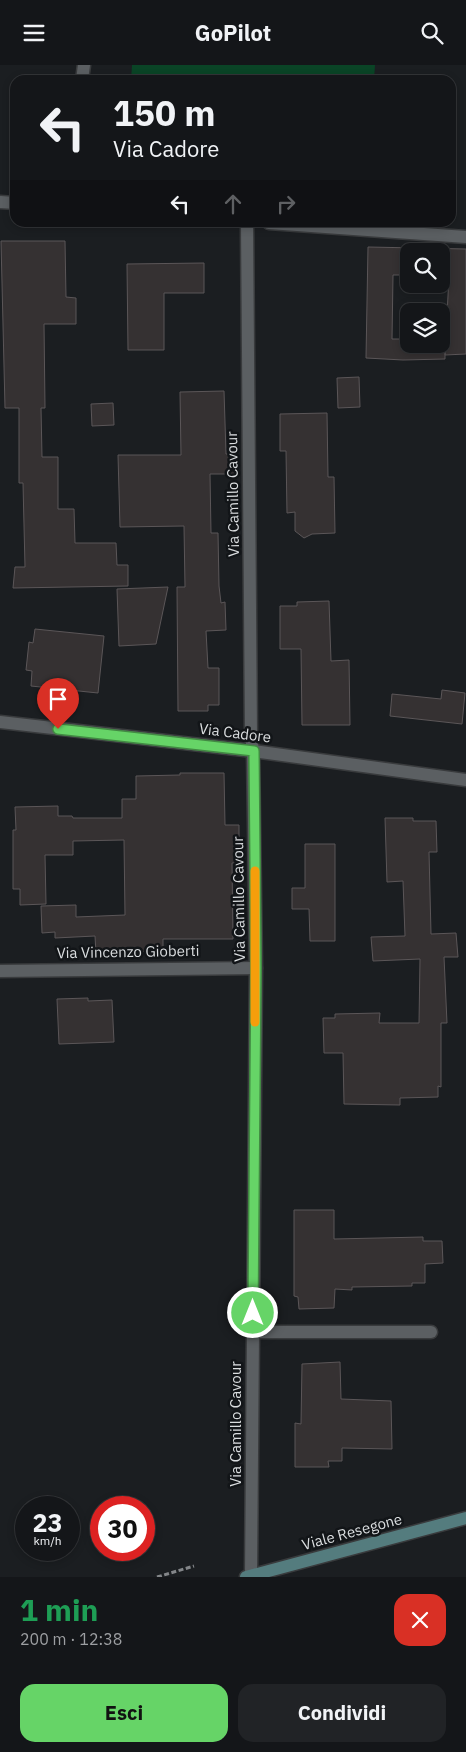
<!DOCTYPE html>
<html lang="it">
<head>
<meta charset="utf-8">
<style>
	body { margin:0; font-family:"IBM Plex Sans",sans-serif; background:#212326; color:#f1f3f6; height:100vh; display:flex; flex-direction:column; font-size:19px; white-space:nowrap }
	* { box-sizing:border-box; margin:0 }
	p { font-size:16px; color:#9d9fa2 }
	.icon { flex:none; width:28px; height:28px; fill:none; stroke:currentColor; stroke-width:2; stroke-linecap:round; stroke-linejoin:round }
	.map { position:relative; height:1512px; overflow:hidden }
	.side { display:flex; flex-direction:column; background:#141619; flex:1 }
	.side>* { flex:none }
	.top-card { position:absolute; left:10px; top:10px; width:446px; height:152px; border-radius:15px; box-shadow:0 2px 8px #0003,0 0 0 1px #333538; background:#141619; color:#f1f3f6; overflow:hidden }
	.buttons { position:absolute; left:400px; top:178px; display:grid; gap:10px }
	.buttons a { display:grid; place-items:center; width:50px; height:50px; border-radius:10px; background:#141619; box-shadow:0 2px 8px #0003,0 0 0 1px #333538; font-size:25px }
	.speed { position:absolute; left:15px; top:1431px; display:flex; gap:10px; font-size:25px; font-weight:700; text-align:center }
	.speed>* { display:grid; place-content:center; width:65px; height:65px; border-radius:50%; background:#141619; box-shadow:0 2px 8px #0003,0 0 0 1px #333538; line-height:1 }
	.speed small { font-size:12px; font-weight:400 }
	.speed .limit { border:8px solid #d22; background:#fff; color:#111 }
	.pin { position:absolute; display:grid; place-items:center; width:42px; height:42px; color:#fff; margin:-51px -21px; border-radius:50% 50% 50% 0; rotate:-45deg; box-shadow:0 0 5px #0007 }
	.pin .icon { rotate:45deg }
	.me { position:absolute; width:55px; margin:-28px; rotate:0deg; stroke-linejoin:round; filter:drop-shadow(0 0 4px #0008) }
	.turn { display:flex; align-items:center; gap:18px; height:105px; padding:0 20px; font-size:22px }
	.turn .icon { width:65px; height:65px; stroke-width:2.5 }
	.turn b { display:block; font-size:35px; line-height:42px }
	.lanes { display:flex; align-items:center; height:48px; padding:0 20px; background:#0003; justify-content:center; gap:25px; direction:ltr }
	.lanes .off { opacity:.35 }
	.round { display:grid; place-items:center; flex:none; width:52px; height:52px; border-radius:15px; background:#212326 }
	.headline { display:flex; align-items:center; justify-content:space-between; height:85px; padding:0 20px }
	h1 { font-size:30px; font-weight:800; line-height:38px; color:#1e9e55 }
	.cta { display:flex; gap:10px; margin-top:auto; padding:10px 20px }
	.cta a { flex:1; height:58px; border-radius:15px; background:#66d467; color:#111; font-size:20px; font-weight:800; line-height:58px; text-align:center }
	.cta a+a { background:#212326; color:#f1f3f6 }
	header { display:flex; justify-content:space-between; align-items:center; height:65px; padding:0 20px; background:#141619; font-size:22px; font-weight:800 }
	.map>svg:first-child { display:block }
</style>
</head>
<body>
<header><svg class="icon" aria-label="menu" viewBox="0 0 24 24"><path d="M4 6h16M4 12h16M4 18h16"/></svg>GoPilot<svg class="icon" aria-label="search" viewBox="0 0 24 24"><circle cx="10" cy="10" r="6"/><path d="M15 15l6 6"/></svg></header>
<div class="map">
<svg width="466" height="1512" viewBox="0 0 466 1512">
	<rect width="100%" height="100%" fill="#1b1e21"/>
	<!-- green -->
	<polygon fill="#0a4426" points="132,0 375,0 374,15 131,15"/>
	<!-- building -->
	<g fill="#353132" stroke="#5b5658">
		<polygon points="1,176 65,176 66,232 76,233 76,259 44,259 45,343 41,343 42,392 58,392 58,444 74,444 75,478 116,478 117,500 128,500 128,521 13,523 15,502 25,502 23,418 19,418 19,343 5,343"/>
		<polygon points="368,182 466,184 466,289 445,290 449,211 441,211 441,186 409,186 409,210 393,210 392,274 409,274 409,279 441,279 441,273 445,273 445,294 403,295 366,293"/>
		<polygon points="204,198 204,228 164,228 164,285 128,285 127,199"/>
		<polygon points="359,312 360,342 338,343 337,313"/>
		<polygon points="224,326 226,389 234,389 234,409 210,409 211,468 218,468 219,521 221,538 225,537 226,565 206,566 208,603 219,603 219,640 208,640 208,646 178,646 177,522 185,522 184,461 120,462 118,390 181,390 180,327"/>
		<polygon points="113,338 114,360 92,361 91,339"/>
		<polygon points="327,348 328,412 334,412 335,468 312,469 304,473 295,466 295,447 287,448 286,386 280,386 280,349"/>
		<polygon points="168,522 156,579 119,581 117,524"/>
		<polygon points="329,536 331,596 349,595 350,660 302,660 301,584 280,584 280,541 297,541 297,537"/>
		<polygon points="35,564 104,571 98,628 31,621 32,606 26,605 29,577 33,578"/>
		<polygon points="442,625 465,628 462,659 390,651 392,629 441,634"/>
		<polygon points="180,708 224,708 225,760 239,760 239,798 232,798 233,874 163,874 163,886 96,888 95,871 55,873 55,867 42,868 41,841 76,840 76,852 125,850 124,775 73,776 73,790 45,790 46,839 20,840 20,824 13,824 13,765 16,765 15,742 58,741 58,751 72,751 73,753 122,753 122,734 136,734 136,711 180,710"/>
		<polygon points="385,753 413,753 413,756 436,756 437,787 429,787 431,869 456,868 458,892 444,892 447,958 441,958 441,1022 438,1021 438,1032 400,1033 400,1040 344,1039 343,988 324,988 323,953 335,953 335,949 380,948 379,958 419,958 420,894 373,896 371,872 405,871 403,816 387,817"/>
		<polygon points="305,779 335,779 335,876 310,876 309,844 292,844 292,823 305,823"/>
		<polygon points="88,933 88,936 112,935 114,977 59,979 57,934"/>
		<polygon points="294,1145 334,1145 334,1174 423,1172 423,1176 442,1176 443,1198 425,1199 425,1218 412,1218 412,1221 352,1222 352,1225 335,1224 334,1243 299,1244 298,1232 294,1231"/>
		<polygon points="340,1297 341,1334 391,1336 392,1384 342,1383 342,1396 328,1396 329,1402 295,1402 295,1358 301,1359 302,1299"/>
	</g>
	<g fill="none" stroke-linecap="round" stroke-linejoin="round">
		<!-- street casing -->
		<g stroke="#393b3d" stroke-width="15">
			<g id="street">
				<polyline points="82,15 84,0"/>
				<polyline points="0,137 15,138"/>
				<polyline points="247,158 251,671 253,686 256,903 251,1511"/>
				<polyline points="269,158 466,172"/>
				<polyline points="0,657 253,686 466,715"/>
				<polyline points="0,906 256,903"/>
				<polyline points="253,1267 431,1267"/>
			</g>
		</g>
		<!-- secondary casing -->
		<g stroke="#393b3d" stroke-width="15">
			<polyline id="secondary" points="246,1512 466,1453"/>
		</g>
		<!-- path -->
		<polyline stroke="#838689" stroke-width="3" stroke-dasharray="5 2.5" stroke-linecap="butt" points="157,1512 194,1501"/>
		<!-- street -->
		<use href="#street" stroke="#5b5f62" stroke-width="12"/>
		<!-- secondary -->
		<use href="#secondary" stroke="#547c7e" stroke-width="12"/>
	</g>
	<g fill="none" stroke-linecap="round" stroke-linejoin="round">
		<!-- route casing -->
		<g stroke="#428a43" stroke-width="12">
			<polyline id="route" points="58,664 254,686 256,903 253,1248"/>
		</g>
		<!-- route -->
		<use href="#route" stroke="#66d467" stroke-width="9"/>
		<!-- slow -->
		<polyline stroke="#f59e0b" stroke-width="9" points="255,806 255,957"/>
	</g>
	<g text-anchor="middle" stroke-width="5" stroke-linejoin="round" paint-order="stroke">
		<!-- street labels -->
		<g font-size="15" fill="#dadddf" stroke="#121518">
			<text transform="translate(233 429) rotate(-91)" y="5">Via Camillo Cavour</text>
			<text transform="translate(235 668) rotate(7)" y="5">Via Cadore</text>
			<text transform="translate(239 834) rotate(-91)" y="5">Via Camillo Cavour</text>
			<text transform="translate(128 887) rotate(-1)" y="5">Via Vincenzo Gioberti</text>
			<text transform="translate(236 1359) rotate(-90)" y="5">Via Camillo Cavour</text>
			<text transform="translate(352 1467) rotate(-15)" y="5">Viale Resegone</text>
		</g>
	</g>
</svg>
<div class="buttons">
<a><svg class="icon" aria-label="search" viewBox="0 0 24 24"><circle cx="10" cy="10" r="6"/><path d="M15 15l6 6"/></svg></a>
<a><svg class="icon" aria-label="layers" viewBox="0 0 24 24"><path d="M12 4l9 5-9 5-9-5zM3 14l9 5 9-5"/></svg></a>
</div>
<div class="speed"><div>23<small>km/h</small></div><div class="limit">30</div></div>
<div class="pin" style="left:58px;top:664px;background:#d93025"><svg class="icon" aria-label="arrive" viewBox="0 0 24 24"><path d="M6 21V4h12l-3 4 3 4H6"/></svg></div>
<svg class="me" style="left:253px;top:1248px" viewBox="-20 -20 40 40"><circle r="17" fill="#66d467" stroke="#fff" stroke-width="3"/><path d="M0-11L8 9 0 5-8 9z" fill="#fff"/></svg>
<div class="top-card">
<div class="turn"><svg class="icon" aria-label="left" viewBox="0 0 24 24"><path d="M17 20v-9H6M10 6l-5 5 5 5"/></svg><div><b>150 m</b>Via Cadore</div></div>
<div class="lanes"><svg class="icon" aria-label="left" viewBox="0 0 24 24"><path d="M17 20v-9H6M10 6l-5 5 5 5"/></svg><svg class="icon off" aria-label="ahead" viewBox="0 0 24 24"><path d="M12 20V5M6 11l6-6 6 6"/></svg><svg class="icon off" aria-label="right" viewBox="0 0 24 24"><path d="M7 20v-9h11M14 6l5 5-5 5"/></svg></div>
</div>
</div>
<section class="side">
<div class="headline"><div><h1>1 min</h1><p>200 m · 12:38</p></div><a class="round" style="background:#d93025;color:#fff"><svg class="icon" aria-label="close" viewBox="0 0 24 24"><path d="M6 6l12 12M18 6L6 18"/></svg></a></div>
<div class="cta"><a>Esci</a><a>Condividi</a></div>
</section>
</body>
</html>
